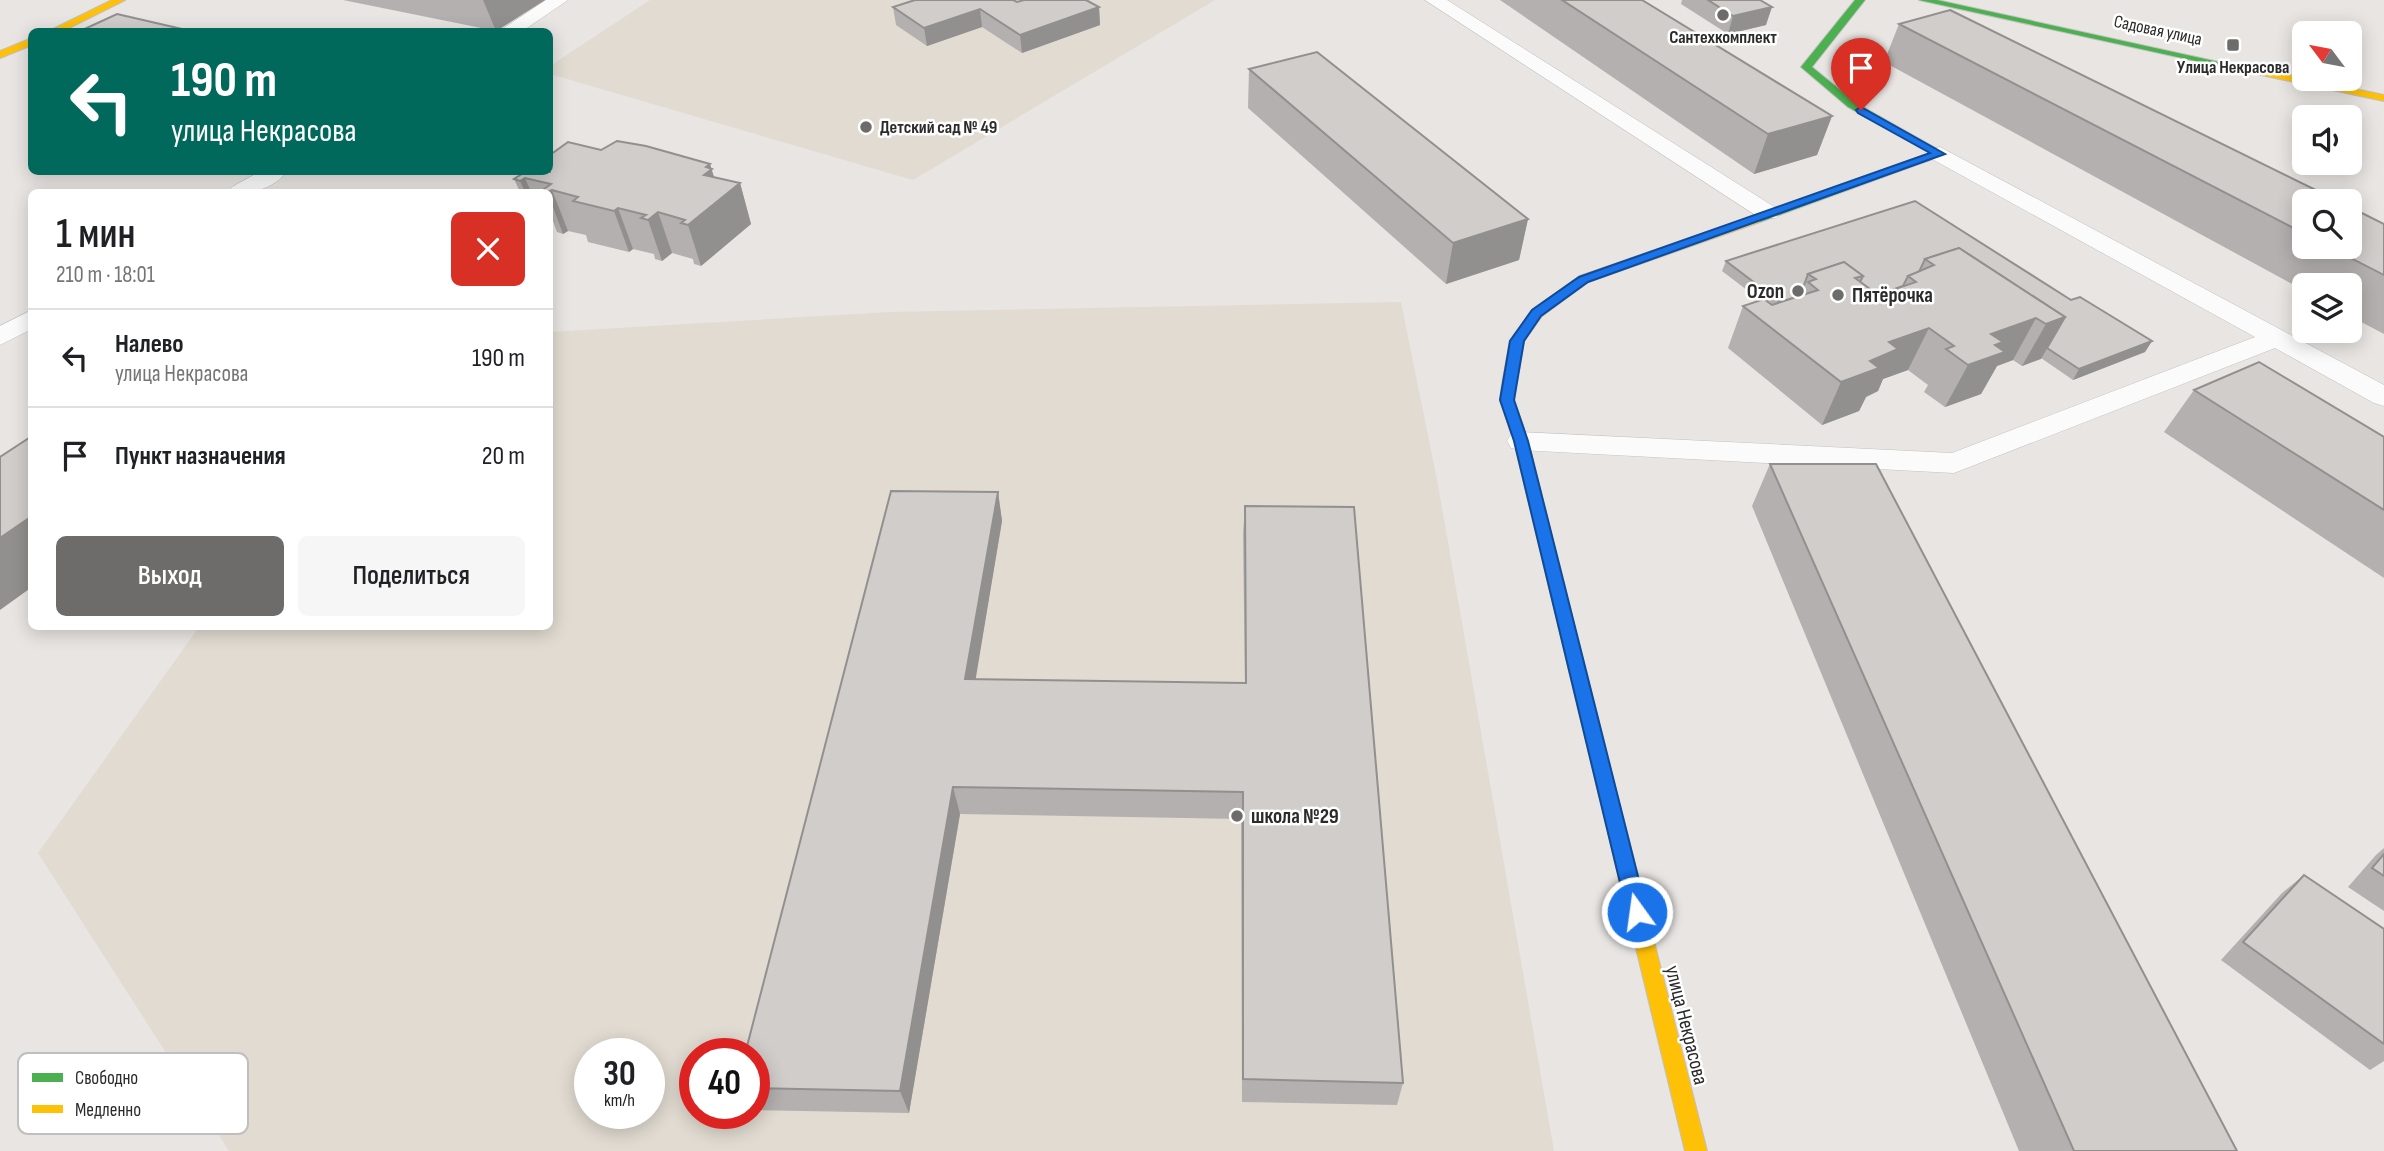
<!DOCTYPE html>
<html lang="ru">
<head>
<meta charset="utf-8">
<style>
	body { margin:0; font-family:"Sofia Sans Condensed",sans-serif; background:#f6f6f6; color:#202124; height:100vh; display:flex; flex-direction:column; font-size:26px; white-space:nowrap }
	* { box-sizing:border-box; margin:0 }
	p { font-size:23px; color:#757577 }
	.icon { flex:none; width:38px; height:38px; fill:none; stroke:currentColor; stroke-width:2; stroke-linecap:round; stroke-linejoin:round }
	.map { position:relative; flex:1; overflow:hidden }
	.sheet { position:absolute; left:28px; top:189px; width:525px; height:441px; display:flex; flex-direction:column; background:#fff; border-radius:10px; box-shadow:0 4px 18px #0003 }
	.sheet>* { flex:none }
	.top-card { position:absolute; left:28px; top:28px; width:525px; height:147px; border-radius:10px; box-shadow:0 4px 18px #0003; background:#00695c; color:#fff; overflow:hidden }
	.needle { width:46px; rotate:302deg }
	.controls { position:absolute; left:2292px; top:21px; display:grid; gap:14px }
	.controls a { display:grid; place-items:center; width:70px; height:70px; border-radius:10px; background:#fff; box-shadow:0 4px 18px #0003; font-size:35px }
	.speed { position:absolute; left:574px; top:1038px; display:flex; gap:14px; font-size:35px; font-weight:700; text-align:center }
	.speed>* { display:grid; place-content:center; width:91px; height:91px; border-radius:50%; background:#fff; box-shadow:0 4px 18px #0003; line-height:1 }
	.speed small { font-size:18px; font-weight:400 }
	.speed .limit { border:10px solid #d22; background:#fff; color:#111 }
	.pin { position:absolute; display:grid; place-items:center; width:60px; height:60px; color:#fff; margin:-72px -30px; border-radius:50% 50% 50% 0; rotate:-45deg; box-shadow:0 0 7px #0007 }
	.pin .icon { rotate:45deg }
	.me { position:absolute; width:77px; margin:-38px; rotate:346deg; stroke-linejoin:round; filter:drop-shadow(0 0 5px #0008) }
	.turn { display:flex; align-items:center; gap:24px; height:147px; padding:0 28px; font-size:32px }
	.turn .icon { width:91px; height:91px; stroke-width:2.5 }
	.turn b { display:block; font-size:49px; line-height:60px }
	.round { display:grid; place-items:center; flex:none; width:74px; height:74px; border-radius:10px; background:#f6f6f6 }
	.summary { display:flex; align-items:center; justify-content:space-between; height:119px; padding:0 28px }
	h1 { font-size:42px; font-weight:600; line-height:52px }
	.button { display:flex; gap:14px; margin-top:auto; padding:14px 28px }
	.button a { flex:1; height:80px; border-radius:10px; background:#6d6c6b; color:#fff; font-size:28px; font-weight:600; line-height:80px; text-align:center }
	.button a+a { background:#f6f6f6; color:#202124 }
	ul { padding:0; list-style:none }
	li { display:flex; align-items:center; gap:21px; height:98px; padding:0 28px; border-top:2px solid #e0e0e0 }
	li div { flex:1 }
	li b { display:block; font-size:26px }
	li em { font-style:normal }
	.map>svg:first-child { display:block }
</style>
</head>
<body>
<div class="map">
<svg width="2384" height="1151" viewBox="0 0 2384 1151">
	<rect width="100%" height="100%" fill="#e8e5e2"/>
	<!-- education -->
	<g fill="#e1dbd1" fill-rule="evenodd">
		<polygon points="650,0 1215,0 913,180 550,74 550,66"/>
		<path d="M1401,302L1438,485L1554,1151H229L38,853L199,627L550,626V332L890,312ZM590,1054H649V1113H590ZM695,1054H754V1113H695Z"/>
	</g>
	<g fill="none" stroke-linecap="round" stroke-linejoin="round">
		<!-- lane casing -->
		<g stroke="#c1c0c0" stroke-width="1">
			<g id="lane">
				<polygon points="546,0 568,0 521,32 498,32"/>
				<polygon points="1425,0 1447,0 1776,208 1780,213 1776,218 1760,218"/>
				<polygon points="1940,147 2384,385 2384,406 2374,403 2275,348 1954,473 1521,450 1511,448 1507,441 1511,434 1521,432 1952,453 2255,337 1932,159 1929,154 1932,149"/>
				<path d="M259,172H286C273,190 249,194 228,192L232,187Z"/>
				<polygon points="32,310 32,329 0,345 0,326"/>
			</g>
		</g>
		<!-- fast casing -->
		<g stroke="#c1c0c0" stroke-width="2">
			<g id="fast">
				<polygon points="1855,0 1865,0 1812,67 1856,103 1946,154 1760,222 1752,222 1752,216 1931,153 1848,107 1801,67"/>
				<polygon points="1919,0 1937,0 2237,66 2232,69"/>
				<polygon points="1510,375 1517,379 1514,400 1528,441 1618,799 1615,804 1609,807 1603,804 1600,799 1514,441 1500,400 1503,379"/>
			</g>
		</g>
		<!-- slow casing -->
		<g stroke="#c1c0c0" stroke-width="2">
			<g id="slow">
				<polygon points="112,0 125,0 61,32 47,32"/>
				<polygon points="32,38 32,45 0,58 0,51"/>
				<polygon points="2232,63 2384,95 2384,101 2228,68 2227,66"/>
				<polygon points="1756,215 1762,219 1760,222 1588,282 1542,316 1524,341 1517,379 1510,383 1503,379 1510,341 1532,310 1580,276"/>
				<polygon points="1609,791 1615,794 1618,799 1707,1151 1685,1151 1600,799 1603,794"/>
			</g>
		</g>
		<!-- lane -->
		<use href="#lane" fill="#fcfbfb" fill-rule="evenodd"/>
		<!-- fast -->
		<use href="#fast" fill="#4caf50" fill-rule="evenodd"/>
		<!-- slow -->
		<use href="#slow" fill="#ffc107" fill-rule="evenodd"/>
	</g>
	<!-- wall -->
	<g fill="#b3b0af">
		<polygon points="343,0 545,0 496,31"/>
		<polygon points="1500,0 1642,0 1832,116 1817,155 1754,174"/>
		<polygon points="1682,0 1760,0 1766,25 1728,34 1681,4"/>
		<polygon points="1017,2 1099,7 1100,25 1022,53 982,27 927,46 896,25 893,7"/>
		<polygon points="1899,24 2305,201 2305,247 2350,247 2384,224 2384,334 2350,316 2350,285 2305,285 2305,291 1884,62"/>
		<polygon points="1249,69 1528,219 1519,260 1446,284 1248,108"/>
		<polygon points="525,172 714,177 740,183 751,224 701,266 694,264 693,259 672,253 662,261 655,259 654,254 633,249 629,252 588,242 586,235 568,231 563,234 557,232 553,221 550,220 550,192 520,192 514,179"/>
		<polygon points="1915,201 2071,300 2152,341 2145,352 2073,380 2041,358 2022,366 2013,360 1997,366 1981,394 1945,407 1924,392 1928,385 1908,370 1883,379 1878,391 1866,397 1859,411 1822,425 1728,348 1743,306 1760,300 1722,271 1726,261"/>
		<polygon points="2194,390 2384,437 2384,578 2164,432"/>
		<polygon points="1770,464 2237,1151 2019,1151 1752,506"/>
		<polygon points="998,492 1002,521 975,679 1245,683 1243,534 1245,506 1403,1083 1397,1105 1242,1102 1241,819 960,814 909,1113 754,1110 754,1054"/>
		<polygon points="2384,848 2384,911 2348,887 2376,855"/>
		<polygon points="2304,875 2384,929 2384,1061 2370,1070 2221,960 2282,893"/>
	</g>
	<!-- shaded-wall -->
	<g fill="#92908e">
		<polygon points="483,0 545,0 496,31"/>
		<polygon points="1099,7 1100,25 1022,53 1020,35"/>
		<polygon points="1772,7 1766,25 1728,34 1733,16"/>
		<polygon points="980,9 982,27 927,46 924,28"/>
		<polygon points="1832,116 1817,155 1754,174 1768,134"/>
		<polygon points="710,164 721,199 740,183 751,224 701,266 688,225 706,167"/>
		<polygon points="525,178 531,192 525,192 520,181"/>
		<polygon points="552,190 568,231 563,234 550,199 550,192 548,192"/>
		<polygon points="618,208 633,249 629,252 614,211"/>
		<polygon points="658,212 672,253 662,261 648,220"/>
		<polygon points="1528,219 1519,260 1446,284 1453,243"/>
		<polygon points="2065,317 2041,359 2022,366 2046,324"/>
		<polygon points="2036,318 2013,360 1997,366 1981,394 1945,407 1968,365 1991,334"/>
		<polygon points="1929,328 1908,370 1883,379 1878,391 1866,397 1859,411 1822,425 1841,382 1870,361 1889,342"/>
		<polygon points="2152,341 2145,352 2073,380 2079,369"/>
		<polygon points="998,492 1002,521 971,707 965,679"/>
		<polygon points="32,516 32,587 0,610 0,538"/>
		<polygon points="953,787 960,814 909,1113 900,1091"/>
	</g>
	<!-- building -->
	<g fill="#d0cdcb" stroke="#92908e" stroke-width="2">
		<polygon points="915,0 1013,0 1017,2 1024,0 1086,0 1099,7 1020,35 980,9 924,28 893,7"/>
		<polygon points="1562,0 1642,0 1832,116 1768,134"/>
		<polygon points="1708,0 1760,0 1772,7 1733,16"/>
		<polygon points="1950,10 2338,201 2305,201 2305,234 1899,24"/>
		<polygon points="117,14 195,32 78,32"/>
		<polygon points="1317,52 1528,219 1453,243 1249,69"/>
		<polygon points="617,141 646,146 710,164 706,167 712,169 704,175 740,183 688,225 681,223 685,220 658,212 648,220 641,218 646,215 618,208 614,211 573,201 578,197 552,190 548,192 541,191 551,184 525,178 520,181 514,179 525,172 550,172 550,155 568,142 601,150"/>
		<polygon points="1915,201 2071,300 2080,297 2152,341 2079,369 2047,348 2065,317 1959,248 1925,259 1919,272 1908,276 1903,286 1878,295 1860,282 1863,276 1844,262 1808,274 1800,296 1780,302 1726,261"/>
		<polygon points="2350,207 2384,224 2384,275 2329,247 2350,247"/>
		<polygon points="1959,248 2065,317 2046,324 2036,318 1991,334 2003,342 1995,345 2005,352 1968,365 1946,349 1954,346 1929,328 1889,342 1898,349 1870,361 1879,368 1841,382 1743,306 1764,299 1772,305 1818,290 1808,282 1816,279 1808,274 1844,262 1863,276 1855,278 1878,295 1916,282 1908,276 1934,265 1925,259"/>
		<polygon points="2259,362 2384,437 2384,510 2194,390"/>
		<polygon points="32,436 32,516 0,538 0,457"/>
		<polygon points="1770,464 1876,464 2237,1151 2074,1151"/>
		<polygon points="891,491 998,492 965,679 1246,683 1245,506 1354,507 1403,1083 1243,1079 1243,792 953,787 900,1091 754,1088 754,1054 745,1054"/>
		<polygon points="2384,854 2384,876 2372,868"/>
		<polygon points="2304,875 2384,929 2384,1044 2243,942"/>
	</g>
	<!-- route -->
	<polygon fill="#1a73e8" stroke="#114b97" stroke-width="2" points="1861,107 1945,154 1588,282 1541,316 1524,341 1514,400 1528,441 1647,912 1644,918 1637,921 1630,918 1627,912 1514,441 1500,400 1510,341 1532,310 1579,277 1930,153 1858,113 1856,110"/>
	<!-- markers -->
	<g fill="#6d6c6b" stroke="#fff" stroke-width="2.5">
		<circle cx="1723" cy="15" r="7"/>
		<rect x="2226" y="38" width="14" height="14" rx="3.5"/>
		<circle cx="866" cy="127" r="7"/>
		<circle cx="1798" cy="291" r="7"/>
		<circle cx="1838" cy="295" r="7"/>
		<circle cx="1237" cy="816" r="7"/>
	</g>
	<g text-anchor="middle" stroke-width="5" stroke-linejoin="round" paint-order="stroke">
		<!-- far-street labels -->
		<g font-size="18" fill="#2b2b2b" stroke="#fff">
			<text transform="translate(2158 30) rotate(12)" y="6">Садовая улица</text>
		</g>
		<!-- far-poi labels -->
		<g font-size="18" font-weight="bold" fill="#2b2b2b" stroke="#fff">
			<text x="1723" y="43">Сантехкомплект</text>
			<text x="2233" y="73">Улица Некрасова</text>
			<text x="880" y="133" text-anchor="start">Детский сад № 49</text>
		</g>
		<!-- poi labels -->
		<g font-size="21" font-weight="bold" fill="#2b2b2b" stroke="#fff" text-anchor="start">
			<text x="1784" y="298" text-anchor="end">Ozon</text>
			<text x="1852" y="302">Пятёрочка</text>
			<text x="1251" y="823">школа №29</text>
		</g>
		<!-- street labels -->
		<g font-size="21" fill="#2b2b2b" stroke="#fff">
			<text transform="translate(1687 1025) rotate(76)" y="7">улица Некрасова</text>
		</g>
	</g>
	<!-- legend -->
	<rect x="18" y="1053" width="230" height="81" rx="10" fill="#fff" stroke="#bfbfbf" stroke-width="2"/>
	<rect x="32" y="1073" width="31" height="9" fill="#4caf50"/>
	<rect x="32" y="1105" width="31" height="8" fill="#ffc107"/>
	<g font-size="19" fill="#2b2b2b">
		<text x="75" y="1084">Свободно</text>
		<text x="75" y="1116">Медленно</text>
	</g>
</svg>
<div class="controls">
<a><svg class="needle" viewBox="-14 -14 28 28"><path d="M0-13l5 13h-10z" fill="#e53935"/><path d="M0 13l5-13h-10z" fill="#757577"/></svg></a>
<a><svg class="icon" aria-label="sound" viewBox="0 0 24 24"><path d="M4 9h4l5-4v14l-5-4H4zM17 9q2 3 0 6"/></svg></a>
<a><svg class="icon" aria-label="search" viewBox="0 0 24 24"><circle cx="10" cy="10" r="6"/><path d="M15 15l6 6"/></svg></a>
<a><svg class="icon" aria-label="layers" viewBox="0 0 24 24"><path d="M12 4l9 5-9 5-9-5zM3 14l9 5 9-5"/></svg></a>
</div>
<div class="speed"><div>30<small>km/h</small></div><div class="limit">40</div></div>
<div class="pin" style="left:1861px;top:110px;background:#d93025"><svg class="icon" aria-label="arrive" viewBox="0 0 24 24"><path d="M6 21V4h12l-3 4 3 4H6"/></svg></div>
<svg class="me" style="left:1637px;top:912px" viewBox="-20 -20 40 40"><circle r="17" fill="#1a73e8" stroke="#fff" stroke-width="3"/><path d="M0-11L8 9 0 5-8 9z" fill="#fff"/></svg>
<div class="top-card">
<div class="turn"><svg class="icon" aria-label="left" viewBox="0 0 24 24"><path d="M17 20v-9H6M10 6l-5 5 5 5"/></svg><div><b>190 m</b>улица Некрасова</div></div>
</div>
<section class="sheet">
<div class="summary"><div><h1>1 мин</h1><p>210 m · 18:01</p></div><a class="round" style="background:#d93025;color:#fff"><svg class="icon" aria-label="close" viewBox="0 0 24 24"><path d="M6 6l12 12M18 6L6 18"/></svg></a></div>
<ul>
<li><svg class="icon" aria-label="left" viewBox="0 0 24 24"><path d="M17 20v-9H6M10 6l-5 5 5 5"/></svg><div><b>Налево</b><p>улица Некрасова</p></div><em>190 m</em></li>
<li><svg class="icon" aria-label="arrive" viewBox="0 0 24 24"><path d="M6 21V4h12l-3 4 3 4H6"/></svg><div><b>Пункт назначения</b></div><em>20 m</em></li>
</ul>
<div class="button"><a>Выход</a><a>Поделиться</a></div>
</section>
</div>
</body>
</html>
